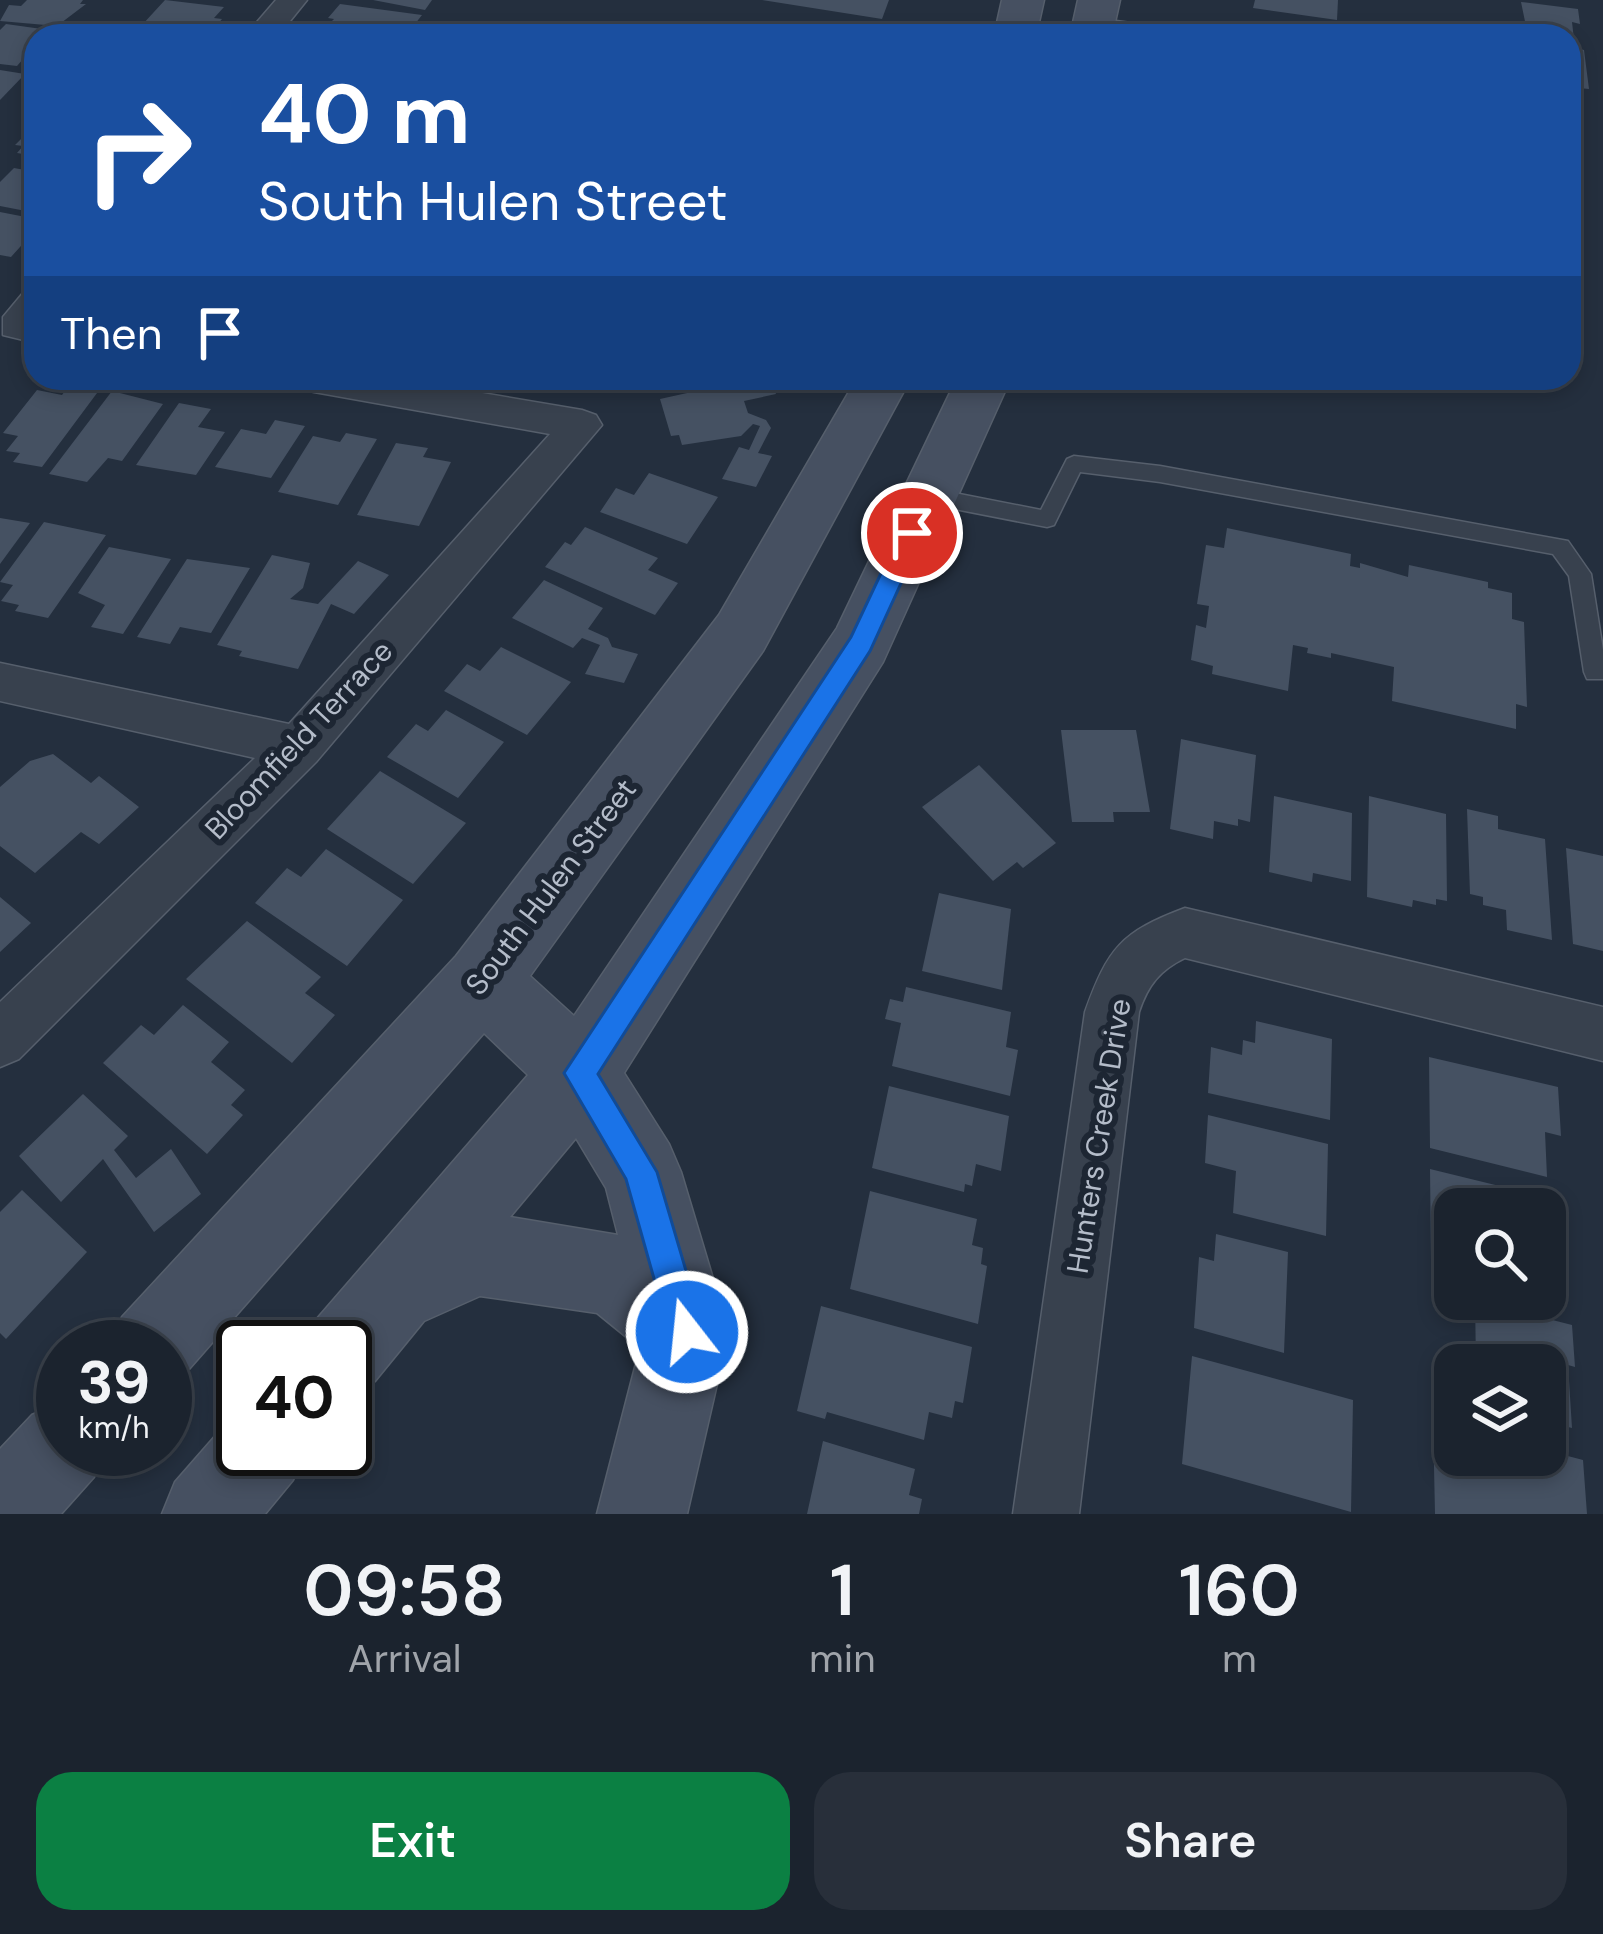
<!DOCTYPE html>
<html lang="en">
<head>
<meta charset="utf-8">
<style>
	body { margin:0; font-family:"DM Sans",sans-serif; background:#282f3a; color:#f1f3f6; height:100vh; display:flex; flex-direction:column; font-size:45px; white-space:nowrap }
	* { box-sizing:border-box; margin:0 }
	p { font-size:39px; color:#a0a4aa }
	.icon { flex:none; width:66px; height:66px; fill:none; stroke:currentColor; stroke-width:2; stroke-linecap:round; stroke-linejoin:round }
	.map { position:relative; height:1514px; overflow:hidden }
	.side { display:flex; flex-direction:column; background:#1b232e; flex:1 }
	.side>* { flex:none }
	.hud { position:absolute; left:24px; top:24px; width:1557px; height:366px; border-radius:36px; box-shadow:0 6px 18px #0003,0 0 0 3px #39404a; background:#1a4fa0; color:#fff; overflow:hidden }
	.buttons { position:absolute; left:1434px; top:1188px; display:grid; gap:24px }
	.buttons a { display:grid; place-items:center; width:132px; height:132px; border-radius:24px; background:#1b232e; box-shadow:0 6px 18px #0003,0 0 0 3px #39404a; font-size:60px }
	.speed { position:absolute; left:36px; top:1320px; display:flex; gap:24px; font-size:60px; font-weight:700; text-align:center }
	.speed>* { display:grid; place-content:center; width:156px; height:156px; border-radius:50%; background:#1b232e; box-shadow:0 6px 18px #0003,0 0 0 3px #39404a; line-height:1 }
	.speed small { font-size:30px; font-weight:400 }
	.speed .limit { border:6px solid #111; border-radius:18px; background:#fff; color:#111 }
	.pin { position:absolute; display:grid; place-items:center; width:102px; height:102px; color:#fff; margin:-51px; border:6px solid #fff; border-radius:50%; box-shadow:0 3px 12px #0007 }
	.me { position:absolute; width:132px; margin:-66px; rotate:344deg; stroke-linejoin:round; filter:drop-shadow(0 0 9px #0008) }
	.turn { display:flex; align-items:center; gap:42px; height:252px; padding:0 36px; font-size:54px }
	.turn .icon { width:156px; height:156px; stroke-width:2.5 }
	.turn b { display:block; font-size:84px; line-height:102px }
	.then { display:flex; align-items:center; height:114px; padding:0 36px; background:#0003; gap:24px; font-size:45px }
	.eta { display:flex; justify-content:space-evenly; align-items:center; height:204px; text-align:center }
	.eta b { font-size:72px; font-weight:600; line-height:84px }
	.primary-button { display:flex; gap:24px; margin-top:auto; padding:24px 36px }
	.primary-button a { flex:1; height:138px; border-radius:36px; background:#0b8043; color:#fff; font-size:48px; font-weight:600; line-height:138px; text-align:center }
	.primary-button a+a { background:#282f3a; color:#f1f3f6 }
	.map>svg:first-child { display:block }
</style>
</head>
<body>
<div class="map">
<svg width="1603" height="1514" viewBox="0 0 1603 1514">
	<rect width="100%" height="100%" fill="#242f3e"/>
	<!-- building -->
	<g fill="#455162">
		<polygon points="27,0 83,0 80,4 86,4 57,26 0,21 9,5 21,6"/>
		<polygon points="165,0 224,7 214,18 222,19 209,35 142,25"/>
		<polygon points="373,0 432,0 425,10"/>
		<polygon points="762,0 889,0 882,19"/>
		<polygon points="1255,0 1338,0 1337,20 1253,8"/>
		<polygon points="1521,2 1578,9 1580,24 1572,22 1575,48 1584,50 1589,89 1569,87 1569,36 1528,36"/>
		<polygon points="340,4 422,15 415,24 405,25 428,29 424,36 396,36 401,29 373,21 365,31 335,27 330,23 334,19 328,18"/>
		<polygon points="6,24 49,30 52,32 36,36 36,44 17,66 0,64 0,30"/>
		<polygon points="0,70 25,74 0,100"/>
		<polygon points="30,130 36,130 36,156 17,153 23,146 15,145"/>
		<polygon points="14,168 36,172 36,213 0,206 0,182"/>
		<polygon points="0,212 36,219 21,235 29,237 11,257 0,255"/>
		<polygon points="755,378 770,378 776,394 744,401 748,413 766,420 771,428 758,453 772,456 756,487 722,479 739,447 749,450 760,426 753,424 741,436 682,445 679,435 671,436 660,399"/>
		<polygon points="70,384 100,389 42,467 13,462 20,453 6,451 18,436 3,433 37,390 62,395"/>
		<polygon points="112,391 163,404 122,461 108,458 87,482 49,474"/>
		<polygon points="179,403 211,409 198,427 225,432 196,475 136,465"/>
		<polygon points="275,420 305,426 271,478 215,467 241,429 266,434"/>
		<polygon points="346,433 377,439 338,505 278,492 313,436 340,442"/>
		<polygon points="396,443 428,448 423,457 451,462 419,526 357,515"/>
		<polygon points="649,473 718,497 687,544 600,512 616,488 634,495"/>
		<polygon points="0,518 30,523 0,564"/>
		<polygon points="44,522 106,535 48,618 15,611 19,605 1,601 13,585 0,582"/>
		<polygon points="585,527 658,558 648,570 678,583 655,615 545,567 565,542 571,545"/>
		<polygon points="1227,528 1351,554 1350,566 1360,568 1360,563 1408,577 1409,565 1488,582 1488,588 1512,593 1512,619 1524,622 1527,707 1516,704 1516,729 1392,701 1394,667 1331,653 1331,658 1307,653 1308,648 1293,645 1288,691 1212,674 1213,666 1191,660 1196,625 1206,628 1209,606 1197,604 1206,545 1224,548"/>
		<polygon points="109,547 171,559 123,634 91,627 105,605 78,593"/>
		<polygon points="272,555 310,563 303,588 290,599 318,604 358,561 389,575 354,614 331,604 298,669 239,656 242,651 217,645"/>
		<polygon points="187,559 250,568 211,633 180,627 170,644 137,637"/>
		<polygon points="544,580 603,608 588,629 608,638 612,647 638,654 624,683 585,674 600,645 582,638 573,648 512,618"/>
		<polygon points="501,647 571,682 527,735 444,691 467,664 480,671"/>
		<polygon points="446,710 504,742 458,798 387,757 416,724 428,731"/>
		<polygon points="1061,730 1136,730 1150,812 1113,812 1114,822 1072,822"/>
		<polygon points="1181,739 1256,755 1250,822 1238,819 1238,826 1214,821 1213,839 1170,829"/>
		<polygon points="53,754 91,783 99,776 139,807 99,844 81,832 35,873 0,846 0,787 30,761"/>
		<polygon points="979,765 1056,843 1023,868 1017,862 993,881 922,807"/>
		<polygon points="380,771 466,823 413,884 327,829"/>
		<polygon points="1274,796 1352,813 1351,881 1313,873 1312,882 1269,872"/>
		<polygon points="1369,796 1446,814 1447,901 1436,899 1436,905 1413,900 1412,907 1367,897"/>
		<polygon points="1467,809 1498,816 1498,829 1545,839 1552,940 1507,930 1506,910 1483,905 1483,897 1470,894"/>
		<polygon points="1566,848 1603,856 1603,951 1573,944"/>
		<polygon points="326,849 403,900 347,966 255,903 287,868 301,877"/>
		<polygon points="939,893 1011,909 1002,990 922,971"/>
		<polygon points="0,897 31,923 0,952"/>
		<polygon points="247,921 321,977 305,993 335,1015 292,1063 186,979"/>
		<polygon points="906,987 1011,1012 1006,1047 1018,1050 1010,1096 892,1066 901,1023 885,1019 890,999 903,1002"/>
		<polygon points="183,1005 229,1042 211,1062 245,1090 231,1105 243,1115 207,1154 103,1063 141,1025 154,1035"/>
		<polygon points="1256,1021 1332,1039 1330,1120 1208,1093 1211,1047 1242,1055 1243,1040 1255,1043"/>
		<polygon points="1429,1057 1558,1087 1561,1136 1545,1132 1547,1177 1430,1148"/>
		<polygon points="889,1086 1009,1116 1001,1171 976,1164 972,1186 965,1184 964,1192 872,1168"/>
		<polygon points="83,1094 128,1136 114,1150 136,1178 171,1149 201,1194 154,1232 103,1159 61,1202 19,1156"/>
		<polygon points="1208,1115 1328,1144 1326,1236 1233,1213 1236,1171 1205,1163"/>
		<polygon points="1430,1169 1565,1202 1569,1253 1545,1247 1545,1209 1455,1209 1455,1266 1431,1260"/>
		<polygon points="22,1190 87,1252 6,1339 0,1333 0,1212"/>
		<polygon points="870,1191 977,1219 972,1245 983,1248 981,1264 987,1266 978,1324 850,1289"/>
		<polygon points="1216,1234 1288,1252 1284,1353 1194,1328 1199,1257 1214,1261"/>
		<polygon points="1475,1300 1572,1325 1575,1367 1568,1365 1572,1428 1545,1421 1545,1365 1476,1365"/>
		<polygon points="821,1306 972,1347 963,1403 955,1401 952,1418 929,1412 924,1440 827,1412 825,1419 797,1411"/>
		<polygon points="1192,1356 1353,1400 1351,1512 1182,1464"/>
		<polygon points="1433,1420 1455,1426 1455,1455 1545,1455 1545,1450 1583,1460 1587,1514 1435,1514"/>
		<polygon points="823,1441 915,1469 909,1495 922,1499 919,1514 807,1514"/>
	</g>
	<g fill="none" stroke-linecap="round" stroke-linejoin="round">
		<!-- lane casing -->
		<g stroke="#565f6c" stroke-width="3">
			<g id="lane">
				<polygon points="1094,18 1190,31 1198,36 1156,36 1089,26 1089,20"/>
				<polygon points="1074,456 1160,466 1568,541 1591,574 1603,650 1603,679 1587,679 1584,672 1569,576 1553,554 1160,482 1080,472 1054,525 1047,527 929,504 919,496 929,488 1041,510 1067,459"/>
			</g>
		</g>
		<!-- street casing -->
		<g stroke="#565f6c" stroke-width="3">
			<g id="street">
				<polygon points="276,0 307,0 278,36 245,36"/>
				<polygon points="36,289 36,343 3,335 3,317 23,293"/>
				<polygon points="294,378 394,378 582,410 596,415 602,425 316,762 19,1059 0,1067 0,1002 255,758 0,701 0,663 289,724 550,434 314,392 300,388"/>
				<path d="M1185,908L1603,1007V1061L1185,958C1160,970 1148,985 1139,1012L1079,1514H1013L1085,1012C1108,948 1121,932 1185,908Z"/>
			</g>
		</g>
		<!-- secondary casing -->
		<g stroke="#565f6c" stroke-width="3">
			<g id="secondary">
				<polygon points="1002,0 1044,0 1036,36 994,36"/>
				<polygon points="1078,0 1120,0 1112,36 1070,36"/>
				<path d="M857,378H911L763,651L530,976L574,1016L837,628L957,378H1011L883,662L624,1073L669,1144L681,1172L729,1332L687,1514H597L640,1348L597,1313L480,1296L424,1321L375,1381L345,1394V1347H304L315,1321L528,1075L484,1033L182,1377L165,1384V1347H109L122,1317L456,956L719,615ZM576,1138L606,1188L618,1235L510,1217Z"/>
				<polygon points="63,1402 63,1449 106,1449 94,1477 61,1514 0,1514 0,1449 32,1415"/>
				<polygon points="243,1413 243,1449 306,1449 293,1480 265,1514 162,1514 175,1482 231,1418"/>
			</g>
		</g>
		<!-- lane -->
		<use href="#lane" fill="#38414e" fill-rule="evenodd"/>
		<!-- street -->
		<use href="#street" fill="#38414e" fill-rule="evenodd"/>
		<!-- secondary -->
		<use href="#secondary" fill="#465061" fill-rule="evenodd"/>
	</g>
	<!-- route -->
	<polygon fill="#1a73e8" stroke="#114b97" stroke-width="3" points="912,524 924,533 870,651 598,1074 657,1172 704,1332 699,1344 687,1349 674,1344 669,1332 626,1179 564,1073 851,637 900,533"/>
	<g text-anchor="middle" stroke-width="12" stroke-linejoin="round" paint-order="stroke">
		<!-- street labels -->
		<g font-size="30" fill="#b4bcc9" stroke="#1d2633">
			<text transform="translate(299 740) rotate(-47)" y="10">Bloomfield Terrace</text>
			<text transform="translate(551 887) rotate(-53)" y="10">South Hulen Street</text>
			<text transform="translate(1099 1136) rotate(-81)" y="10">Hunters Creek Drive</text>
		</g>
	</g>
</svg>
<div class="buttons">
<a><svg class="icon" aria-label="search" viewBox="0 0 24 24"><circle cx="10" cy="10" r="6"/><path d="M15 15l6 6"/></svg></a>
<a><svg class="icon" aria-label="layers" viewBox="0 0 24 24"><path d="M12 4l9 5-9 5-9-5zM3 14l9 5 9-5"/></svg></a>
</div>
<div class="speed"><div>39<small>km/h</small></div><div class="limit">40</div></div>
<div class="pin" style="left:912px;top:533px;background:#d93025"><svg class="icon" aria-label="arrive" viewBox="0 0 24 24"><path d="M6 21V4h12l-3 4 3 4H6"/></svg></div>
<svg class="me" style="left:687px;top:1332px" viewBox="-20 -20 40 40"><circle r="17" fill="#1a73e8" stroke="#fff" stroke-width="3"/><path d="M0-11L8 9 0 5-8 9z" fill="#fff"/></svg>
<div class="hud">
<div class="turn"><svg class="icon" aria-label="right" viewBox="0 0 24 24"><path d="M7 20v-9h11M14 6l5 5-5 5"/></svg><div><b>40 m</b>South Hulen Street</div></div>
<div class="then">Then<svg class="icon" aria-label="arrive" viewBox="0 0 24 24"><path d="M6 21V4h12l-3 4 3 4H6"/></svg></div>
</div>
</div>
<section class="side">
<div class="eta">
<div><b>09:58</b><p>Arrival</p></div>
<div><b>1</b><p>min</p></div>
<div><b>160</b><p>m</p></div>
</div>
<div class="primary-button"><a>Exit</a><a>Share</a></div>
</section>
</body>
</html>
